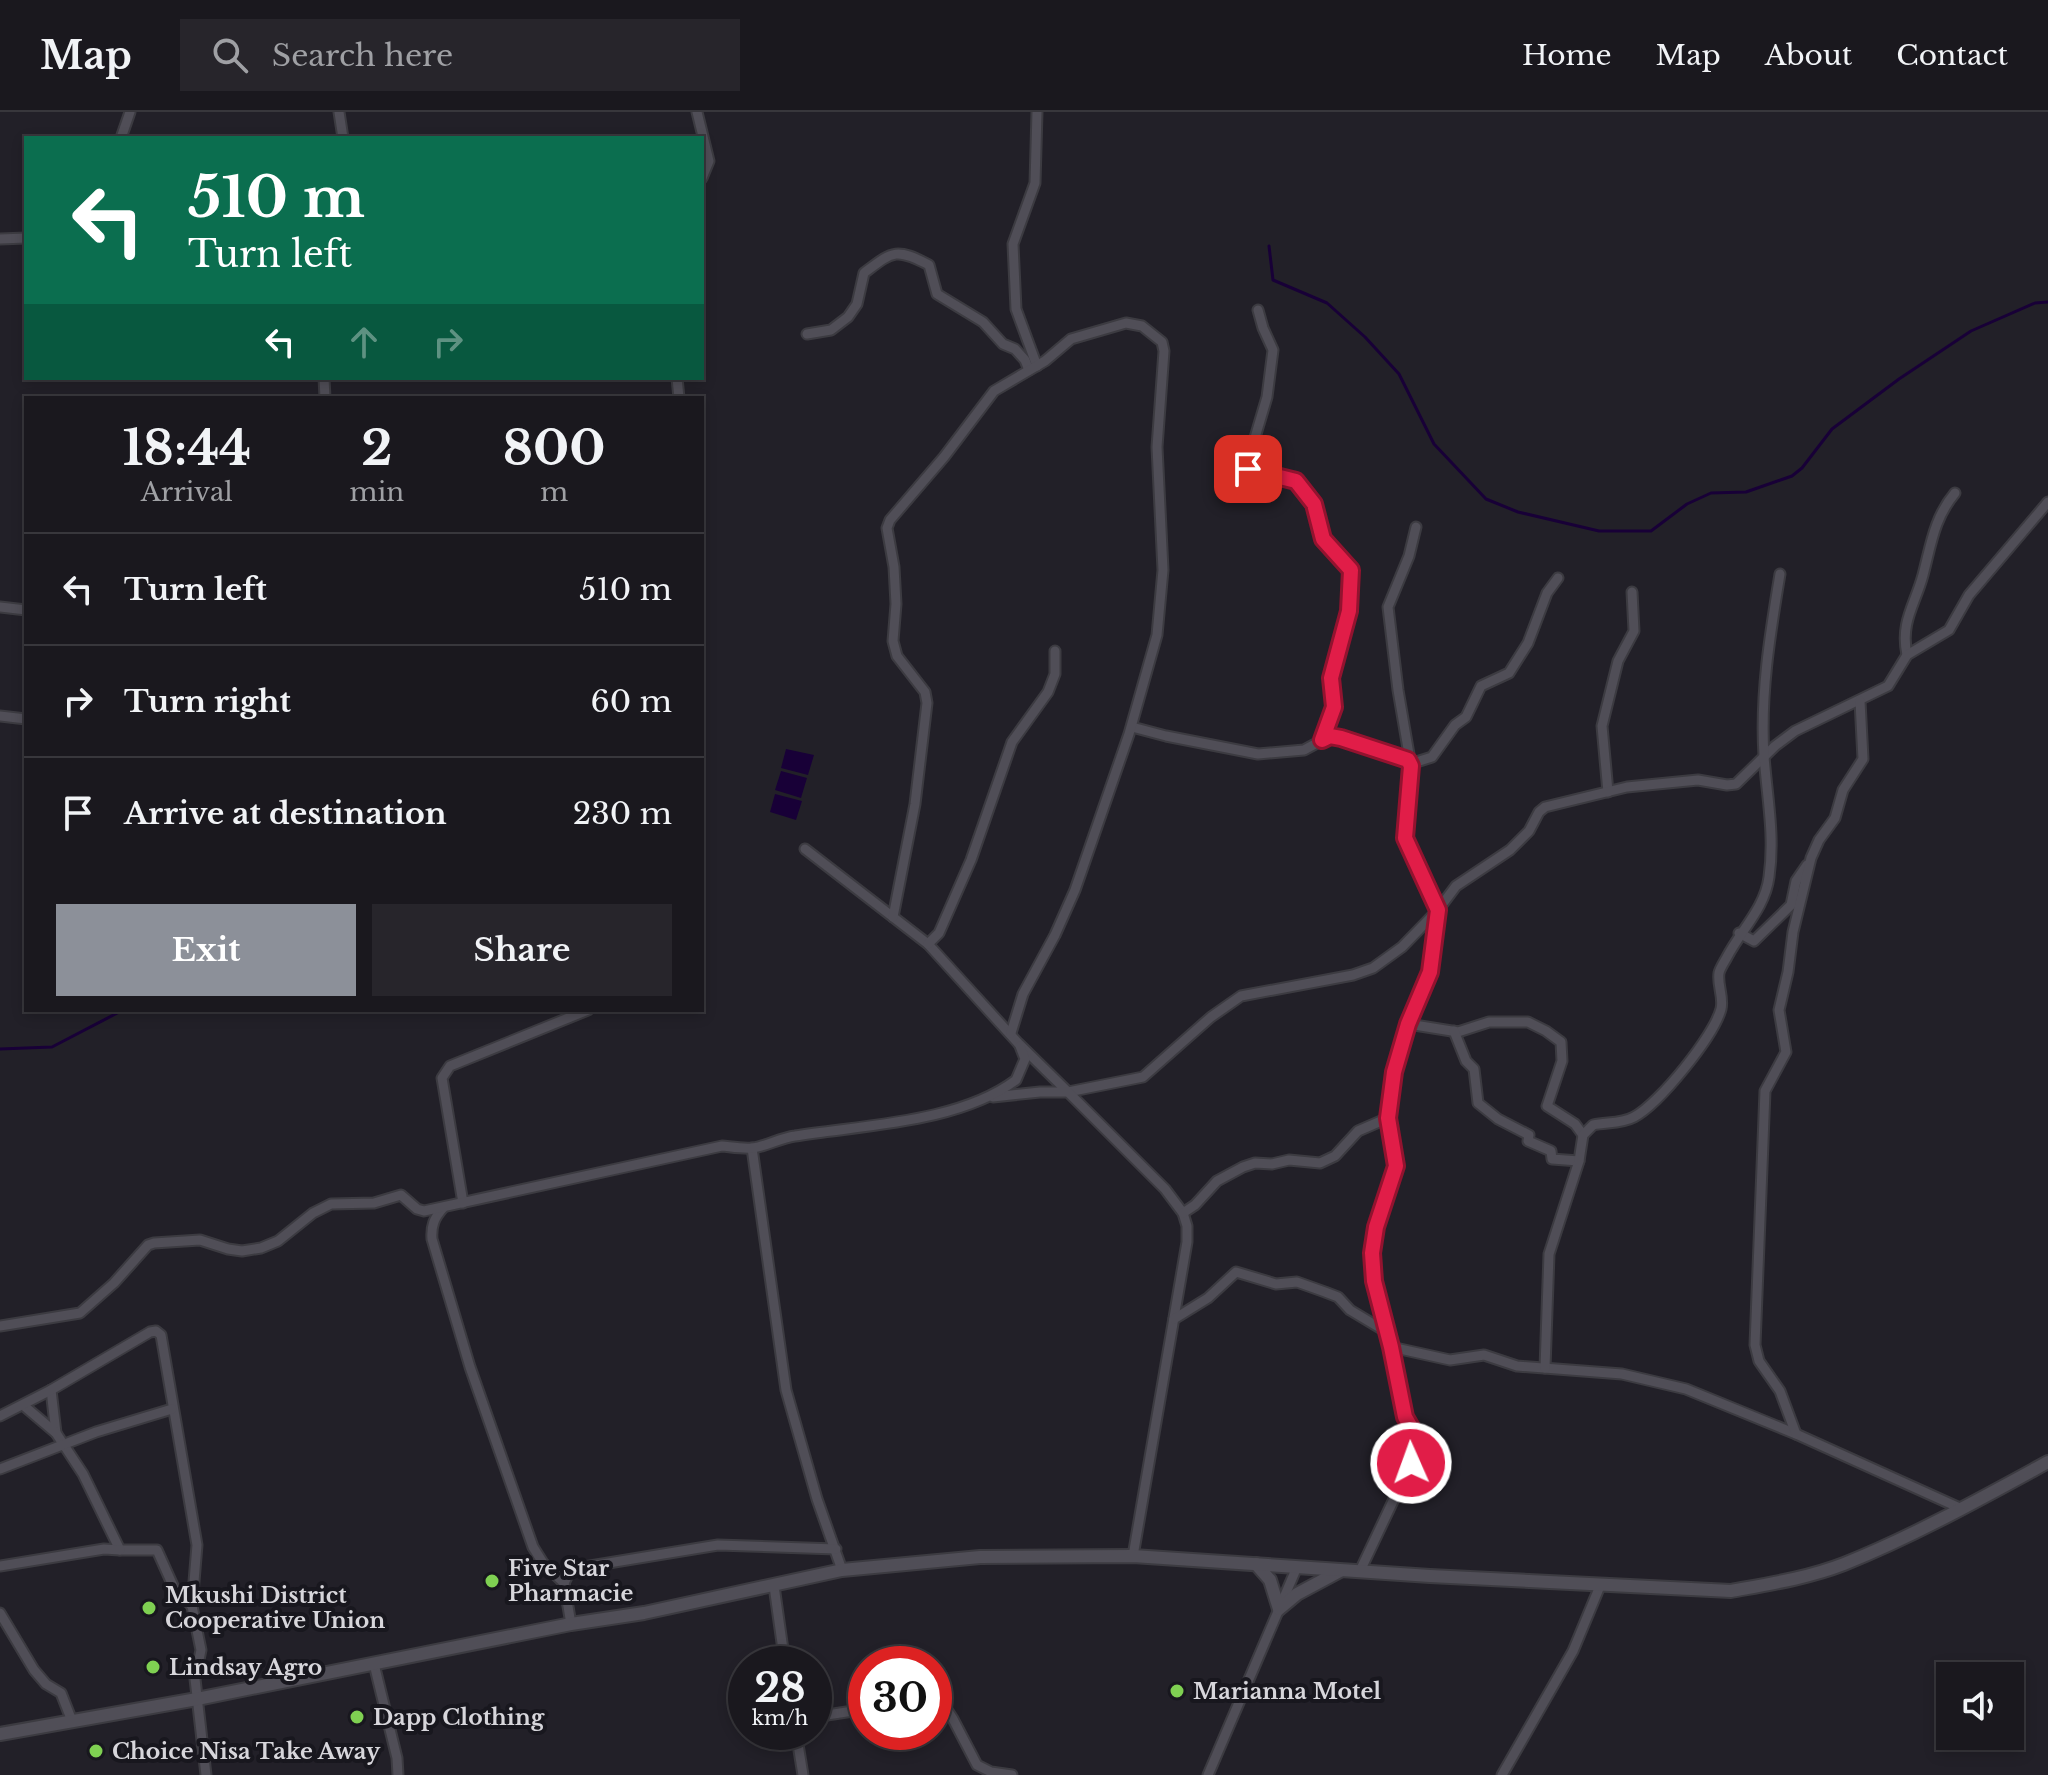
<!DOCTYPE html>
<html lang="en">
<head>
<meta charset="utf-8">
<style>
	body { margin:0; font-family:"Libre Baskerville",serif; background:#27252b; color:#f1f3f6; height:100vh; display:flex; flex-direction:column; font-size:30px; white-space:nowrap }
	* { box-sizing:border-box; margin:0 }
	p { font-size:26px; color:#9fa0a4 }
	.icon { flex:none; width:44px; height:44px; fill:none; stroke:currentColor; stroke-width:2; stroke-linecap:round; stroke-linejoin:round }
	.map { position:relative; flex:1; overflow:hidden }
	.side { position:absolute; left:24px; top:284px; width:680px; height:616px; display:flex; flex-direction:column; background:#1a181e; border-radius:0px; box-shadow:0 4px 12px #0003,0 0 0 2px #38373c }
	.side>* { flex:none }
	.guide { position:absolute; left:24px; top:24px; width:680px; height:244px; border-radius:0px; box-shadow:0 4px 12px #0003,0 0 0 2px #38373c; background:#0b6e4f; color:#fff; overflow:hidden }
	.fabs { position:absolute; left:1936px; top:1550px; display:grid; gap:16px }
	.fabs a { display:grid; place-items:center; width:88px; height:88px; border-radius:0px; background:#1a181e; box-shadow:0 4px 12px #0003,0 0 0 2px #38373c; font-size:40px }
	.speed { position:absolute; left:728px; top:1534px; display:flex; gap:16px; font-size:40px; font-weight:700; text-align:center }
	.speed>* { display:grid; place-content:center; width:104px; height:104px; border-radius:50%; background:#1a181e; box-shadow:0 4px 12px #0003,0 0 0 2px #38373c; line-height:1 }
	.speed small { font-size:20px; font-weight:400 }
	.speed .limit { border:12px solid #d22; background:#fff; color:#111 }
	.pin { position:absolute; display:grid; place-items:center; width:68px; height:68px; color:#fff; margin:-34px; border-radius:16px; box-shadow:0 4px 12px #0006 }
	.me { position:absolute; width:88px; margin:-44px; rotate:358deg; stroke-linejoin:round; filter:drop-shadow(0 0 6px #0008) }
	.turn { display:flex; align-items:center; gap:28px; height:168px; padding:0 32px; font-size:36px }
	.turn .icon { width:104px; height:104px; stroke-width:2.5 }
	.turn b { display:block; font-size:56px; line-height:68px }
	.lanes { display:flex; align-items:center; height:76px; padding:0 32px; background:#0003; justify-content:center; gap:40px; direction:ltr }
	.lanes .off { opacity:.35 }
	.eta { display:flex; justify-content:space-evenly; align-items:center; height:136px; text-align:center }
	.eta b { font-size:48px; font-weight:700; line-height:56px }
	.button { display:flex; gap:16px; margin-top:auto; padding:16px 32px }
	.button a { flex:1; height:92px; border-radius:0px; background:#8c9099; color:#fff; font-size:32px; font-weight:700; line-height:92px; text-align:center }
	.button a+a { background:#27252b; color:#f1f3f6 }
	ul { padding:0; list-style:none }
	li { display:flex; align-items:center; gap:24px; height:112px; padding:0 32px; border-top:2px solid #38373c }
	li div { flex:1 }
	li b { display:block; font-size:30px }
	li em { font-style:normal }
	header { display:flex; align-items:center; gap:48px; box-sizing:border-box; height:112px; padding:0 40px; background:#1a181e; border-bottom:2px solid #38373c }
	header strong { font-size:38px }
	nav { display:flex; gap:44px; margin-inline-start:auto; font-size:28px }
	.search { width:560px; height:72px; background:#27252b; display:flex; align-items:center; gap:20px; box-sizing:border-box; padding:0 28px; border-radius:0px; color:#9fa0a4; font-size:30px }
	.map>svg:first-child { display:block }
</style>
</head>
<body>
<header>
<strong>Map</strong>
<div class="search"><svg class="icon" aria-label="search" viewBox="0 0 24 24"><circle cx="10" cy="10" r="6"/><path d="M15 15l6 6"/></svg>Search here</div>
<nav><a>Home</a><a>Map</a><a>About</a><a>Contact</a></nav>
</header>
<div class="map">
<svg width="2048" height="1663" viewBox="0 0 2048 1663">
	<rect width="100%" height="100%" fill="#222028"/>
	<!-- water -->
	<g fill="#180037">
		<polygon points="786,637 814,643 808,663 781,656"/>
		<polygon points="781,659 807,666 801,686 775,678"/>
		<polygon points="775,682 802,689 796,708 770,700"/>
	</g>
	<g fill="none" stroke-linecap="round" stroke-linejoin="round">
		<!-- stream -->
		<g stroke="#180037" stroke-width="3">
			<polyline points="1269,134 1273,168 1327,191 1365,225 1399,262 1434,332 1486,387 1518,400 1599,419 1651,419 1687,392 1711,381 1746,380 1792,364 1802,356 1832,317 1899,267 1971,219 2035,191 2048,190"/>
			<polyline points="0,937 52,935 123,898"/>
		</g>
		<!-- street casing -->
		<g stroke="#3c3b41" stroke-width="13">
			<g id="street">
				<polyline points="339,0 343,26"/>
				<polyline points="697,0 709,49 702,66"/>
				<polyline points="121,26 130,0"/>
				<polyline points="0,127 26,126"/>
				<polyline points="1258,198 1263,216 1273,238 1267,285 1246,356 1296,369 1314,392 1323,427 1352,461 1349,499 1341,536 1331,566 1334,595 1322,628"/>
				<path d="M807,222L831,218L848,205L857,192L864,161C892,140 895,135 929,153L937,182L983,210L1003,232L1015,237L1025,248L1029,258"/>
				<polyline points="1037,254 1016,197 1013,132 1035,71 1037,0"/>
				<polyline points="324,266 325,286"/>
				<polyline points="677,266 679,286"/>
				<polyline points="0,495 26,498"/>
				<path d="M1907,543C1900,510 1915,493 1923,463C1931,433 1934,406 1955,381"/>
				<polyline points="0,604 26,607"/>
				<polyline points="1132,615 1166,624 1258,642 1304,638 1330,624 1405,647 1410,652"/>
				<polyline points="1410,652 1432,645 1455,613 1466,605 1481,574 1509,561 1528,531 1547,481 1558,466"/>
				<polyline points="1608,680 1602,614 1618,549 1634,519 1632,480"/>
				<polyline points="805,737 928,832 1018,931 1068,980 1143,965 1211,905 1241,884 1353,863 1373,856 1402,835 1438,798 1456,774 1510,738 1529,719 1539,700 1545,695 1627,675 1698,668 1727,673 1736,672 1775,634 1795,619 1888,574 1907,543 1949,518 1969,483 2048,390"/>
				<polyline points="893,805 915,692 927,591 925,580 897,544 893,529 896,492 894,455 887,416 890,408 944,345 994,279 1045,249 1071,227 1126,211 1142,214 1162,230 1164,239 1157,335 1163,458 1157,523 1129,622 1075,778 1055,823 1023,882 1011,921"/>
				<polyline points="1739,821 1754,829 1791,793 1796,769 1807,753"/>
				<polyline points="928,832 939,821 971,748 1012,630 1048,580 1055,562 1055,539"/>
				<polyline points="1408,912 1458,920 1489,910 1528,910 1546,919 1561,930 1562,949 1547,994 1575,1012 1583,1023"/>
				<polyline points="1454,919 1466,949 1474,957 1478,991 1498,1007 1529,1023 1528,1029 1551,1039 1552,1047 1579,1049"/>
				<polyline points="993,985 1040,980 1068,980 1165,1077 1183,1101 1187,1114 1187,1130 1133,1444"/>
				<polyline points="752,1036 786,1278 817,1387 842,1458"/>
				<polyline points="463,1091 442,966 450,954 588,898"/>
				<path d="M443,1096C434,1106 431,1114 432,1127L470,1255L533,1435L543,1451L564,1471L571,1512"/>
				<polyline points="1183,1101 1195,1093 1217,1069 1243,1055 1255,1051 1272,1052 1289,1048 1320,1051 1335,1044 1358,1019 1388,1006"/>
				<polyline points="1174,1207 1208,1186 1236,1160 1276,1172 1297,1170 1325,1180 1338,1185 1350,1198 1385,1219"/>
				<path d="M0,1214L80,1201L114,1171L148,1133L154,1131L200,1128L228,1137L242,1139L261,1136L278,1129L313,1101L331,1092L374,1091L401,1083L417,1097L424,1099L722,1034C732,1035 743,1037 753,1036C767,1034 780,1026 795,1024C863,1013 959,1011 1016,968L1025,947L1020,934"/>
				<polyline points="1391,1235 1450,1248 1484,1243 1517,1254 1622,1262 1686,1277 1796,1322 1962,1397"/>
				<path d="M1545,1256L1549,1142L1579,1049L1583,1023L1593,1013C1607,1010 1621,1012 1634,1005C1659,992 1714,924 1721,897C1724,885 1717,873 1719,861C1720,856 1725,849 1727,845C1741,818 1765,796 1769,765C1775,724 1767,685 1764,644C1760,583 1770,522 1780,462"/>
				<polyline points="51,1278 56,1321"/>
				<polyline points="23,1293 56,1321 83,1362 120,1438 157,1438 174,1476 192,1494"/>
				<polyline points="0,1304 51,1278 150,1220 156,1219 161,1223 197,1433 192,1494 201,1538 195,1567 206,1663"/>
				<polyline points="1796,1322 1780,1279 1759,1249 1755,1233 1765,979 1786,940 1779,898 1788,860 1793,820 1811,746 1819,728 1835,706 1843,678 1863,647 1860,589"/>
				<polyline points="0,1357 96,1320 172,1297"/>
				<polyline points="0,1454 104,1437 120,1438"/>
				<polyline points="1360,1459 1411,1351 1416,1324 1405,1305 1391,1235 1385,1219 1374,1169 1372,1141 1376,1115 1396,1054 1388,1006 1394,960 1408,912 1430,860 1438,798 1405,726 1411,654 1398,578 1388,495 1409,444 1416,415"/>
				<polyline points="564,1471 569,1461 578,1456 718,1433 836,1437"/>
				<polyline points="774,1474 785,1552"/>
				<polyline points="0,1501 34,1558 46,1572 61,1581 72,1609"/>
				<polyline points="374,1552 397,1646 398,1663"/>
				<polyline points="934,1585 938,1584 953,1607 977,1653 991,1660 1012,1663"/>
				<polyline points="814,1605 866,1597"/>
				<polyline points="796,1620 803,1663"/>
				<polyline points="1208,1663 1297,1455"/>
				<polyline points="1502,1663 1573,1539 1600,1474"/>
			</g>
		</g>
		<!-- secondary casing -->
		<g stroke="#3c3b41" stroke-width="16">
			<g id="secondary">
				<polyline points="1256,1452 1270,1468 1279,1497 1297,1482 1340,1459"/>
				<path d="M0,1622L197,1587L571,1512L644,1501L842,1458L980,1445L1133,1444L1430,1464L1731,1479C1769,1472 1808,1466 1844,1452C1914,1424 1982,1386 2048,1350"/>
			</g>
		</g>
		<!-- street -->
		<use href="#street" stroke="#504e57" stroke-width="9"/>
		<!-- secondary -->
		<use href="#secondary" stroke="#504e57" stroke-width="12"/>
	</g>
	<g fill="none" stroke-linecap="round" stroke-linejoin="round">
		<!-- route casing -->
		<g stroke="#92132f" stroke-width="20">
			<polyline id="route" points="1248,357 1296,369 1314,392 1323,427 1351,458 1349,499 1331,566 1334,595 1322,628 1330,624 1341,626 1408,648 1411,654 1405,726 1438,798 1430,860 1408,912 1394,960 1388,1006 1396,1054 1376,1115 1372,1141 1374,1169 1391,1235 1405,1305 1416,1324 1411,1351"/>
		</g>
		<!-- route -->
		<use href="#route" stroke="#e11d48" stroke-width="14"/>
	</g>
	<!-- markers -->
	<g fill="#7fd052" stroke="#18171e" stroke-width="3">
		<circle cx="492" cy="1469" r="8"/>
		<circle cx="149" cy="1496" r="8"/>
		<circle cx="153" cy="1555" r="8"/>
		<circle cx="1177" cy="1579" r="8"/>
		<circle cx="357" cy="1605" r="8"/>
		<circle cx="96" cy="1639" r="8"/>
	</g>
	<g text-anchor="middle" stroke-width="8" stroke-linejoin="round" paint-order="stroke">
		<!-- poi labels -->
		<g font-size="22" font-weight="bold" fill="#d7d6db" stroke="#18171e" text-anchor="start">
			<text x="508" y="1464">Five Star<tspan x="508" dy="25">Pharmacie</tspan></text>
			<text x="165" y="1491">Mkushi District<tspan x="165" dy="25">Cooperative Union</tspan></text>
			<text x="169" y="1563">Lindsay Agro</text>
			<text x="1193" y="1587">Marianna Motel</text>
			<text x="373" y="1613">Dapp Clothing</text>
			<text x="112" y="1647">Choice Nisa Take Away</text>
		</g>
	</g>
</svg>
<div class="fabs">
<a><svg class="icon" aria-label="sound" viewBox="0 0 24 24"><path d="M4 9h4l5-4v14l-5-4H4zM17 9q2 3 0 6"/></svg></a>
</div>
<div class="speed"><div>28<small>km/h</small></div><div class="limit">30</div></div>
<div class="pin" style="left:1248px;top:357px;background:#d93025"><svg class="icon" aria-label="arrive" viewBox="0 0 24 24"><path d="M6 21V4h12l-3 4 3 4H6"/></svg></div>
<svg class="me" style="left:1411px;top:1351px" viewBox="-20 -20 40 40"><circle r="17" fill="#e11d48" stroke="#fff" stroke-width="3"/><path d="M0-11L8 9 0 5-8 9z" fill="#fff"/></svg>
<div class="guide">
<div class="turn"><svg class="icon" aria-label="left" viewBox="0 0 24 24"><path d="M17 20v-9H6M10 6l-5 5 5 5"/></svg><div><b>510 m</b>Turn left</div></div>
<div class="lanes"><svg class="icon" aria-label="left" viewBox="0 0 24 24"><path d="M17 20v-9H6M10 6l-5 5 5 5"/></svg><svg class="icon off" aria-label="ahead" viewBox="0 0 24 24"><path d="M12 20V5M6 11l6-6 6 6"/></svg><svg class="icon off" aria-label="right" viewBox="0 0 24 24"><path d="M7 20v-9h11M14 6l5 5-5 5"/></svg></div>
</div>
<section class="side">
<div class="eta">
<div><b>18:44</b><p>Arrival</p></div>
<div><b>2</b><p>min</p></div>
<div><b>800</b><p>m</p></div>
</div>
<ul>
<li><svg class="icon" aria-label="left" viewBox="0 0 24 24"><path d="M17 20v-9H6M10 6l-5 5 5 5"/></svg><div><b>Turn left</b></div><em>510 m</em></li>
<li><svg class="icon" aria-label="right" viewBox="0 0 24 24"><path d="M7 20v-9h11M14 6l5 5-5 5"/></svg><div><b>Turn right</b></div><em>60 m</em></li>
<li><svg class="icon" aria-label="arrive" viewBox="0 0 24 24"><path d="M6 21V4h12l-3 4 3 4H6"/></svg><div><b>Arrive at destination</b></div><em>230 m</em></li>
</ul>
<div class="button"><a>Exit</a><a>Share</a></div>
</section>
</div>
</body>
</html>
